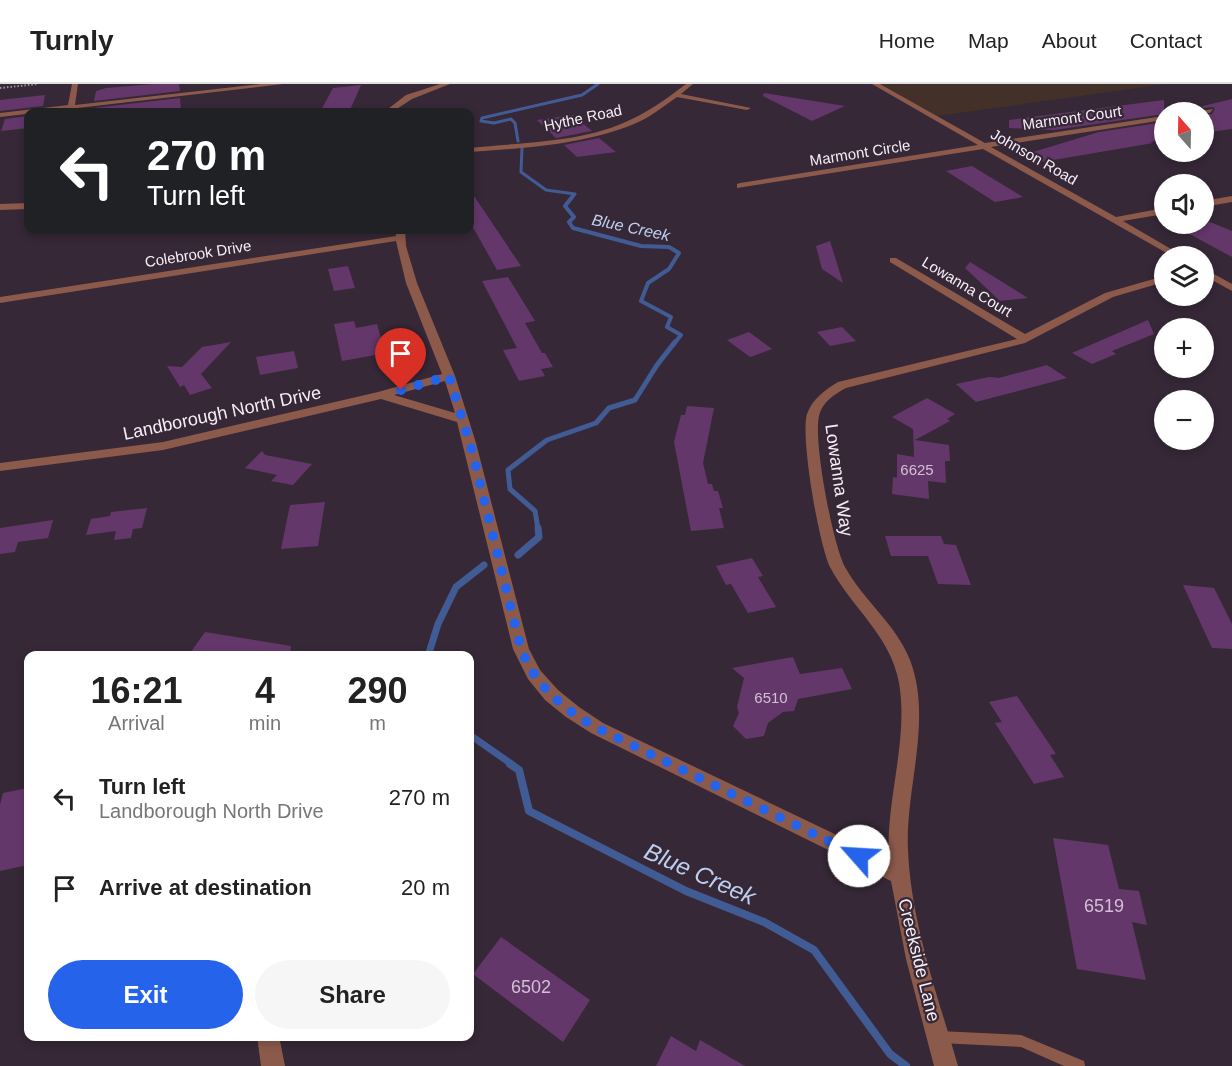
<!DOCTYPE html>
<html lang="en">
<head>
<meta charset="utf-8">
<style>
	body { margin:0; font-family:Helvetica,sans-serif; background:#f6f6f6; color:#222; height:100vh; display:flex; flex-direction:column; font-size:22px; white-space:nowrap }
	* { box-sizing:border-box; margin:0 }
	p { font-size:20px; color:#767676 }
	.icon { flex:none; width:33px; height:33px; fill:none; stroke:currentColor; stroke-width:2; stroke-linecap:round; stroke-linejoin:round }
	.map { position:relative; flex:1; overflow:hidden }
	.side { position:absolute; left:24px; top:567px; width:450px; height:390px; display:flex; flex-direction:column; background:#fff; border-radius:12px; box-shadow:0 3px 9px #0003 }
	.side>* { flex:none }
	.banner { position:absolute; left:24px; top:24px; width:450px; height:126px; border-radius:12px; box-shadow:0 3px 9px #0003; background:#202124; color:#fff; overflow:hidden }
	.needle { width:39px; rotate:340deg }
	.tools { position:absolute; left:1154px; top:18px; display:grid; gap:12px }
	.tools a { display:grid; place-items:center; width:60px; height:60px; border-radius:50%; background:#fff; box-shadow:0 3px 9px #0003; font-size:30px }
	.pin { position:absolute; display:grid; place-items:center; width:51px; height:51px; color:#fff; margin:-62px -26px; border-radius:50% 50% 50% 0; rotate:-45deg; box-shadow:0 0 6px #0007 }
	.pin .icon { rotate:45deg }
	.me { position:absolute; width:66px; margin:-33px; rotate:296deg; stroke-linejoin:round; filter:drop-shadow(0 0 4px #0008) }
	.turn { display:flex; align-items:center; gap:21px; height:126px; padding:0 24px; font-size:27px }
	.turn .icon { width:78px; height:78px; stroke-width:2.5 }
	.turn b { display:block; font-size:42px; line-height:51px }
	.eta { display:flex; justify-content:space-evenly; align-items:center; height:102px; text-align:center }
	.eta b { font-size:36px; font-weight:700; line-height:42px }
	.action { display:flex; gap:12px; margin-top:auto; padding:12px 24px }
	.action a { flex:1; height:69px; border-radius:36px; background:#2563eb; color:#fff; font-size:24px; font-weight:700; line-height:69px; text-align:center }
	.action a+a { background:#f6f6f6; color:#222 }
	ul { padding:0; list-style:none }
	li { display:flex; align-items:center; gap:18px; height:90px; padding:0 24px }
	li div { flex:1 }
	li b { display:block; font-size:22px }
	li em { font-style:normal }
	header { display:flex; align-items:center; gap:36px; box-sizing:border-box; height:84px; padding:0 30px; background:#fff; border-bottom:2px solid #e0e0e0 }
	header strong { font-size:28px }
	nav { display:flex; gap:33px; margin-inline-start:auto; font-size:21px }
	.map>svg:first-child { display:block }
</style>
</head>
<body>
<header>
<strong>Turnly</strong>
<nav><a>Home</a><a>Map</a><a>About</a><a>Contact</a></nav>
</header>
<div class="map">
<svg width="1232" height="982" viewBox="0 0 1232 982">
	<rect width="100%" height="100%" fill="#362837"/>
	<!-- education -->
	<polygon fill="#433029" points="880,0 1166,0 937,32"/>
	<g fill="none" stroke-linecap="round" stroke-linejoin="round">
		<!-- stream-far4 -->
		<g stroke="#415c94" stroke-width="3">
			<polyline points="518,57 515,39 511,35 494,39 481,37 482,34 582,11 598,0"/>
			<polyline points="522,63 521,88 546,106 575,110 571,115"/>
		</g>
		<!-- stream-far3 -->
		<polyline stroke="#415c94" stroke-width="4" points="572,113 565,122 574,133 569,138 573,144 641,162 669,163 679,169 669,185 648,199 641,217 671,233 667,243 681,251 674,260"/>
		<!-- stream-far2 -->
		<polyline stroke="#415c94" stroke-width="5" points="538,445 535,427 510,405 508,386 547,356 596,339 609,324 635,316 657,281 675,258"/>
		<!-- stream-far1 -->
		<g stroke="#415c94" stroke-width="7">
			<polyline points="518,471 539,453 538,444"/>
			<polyline points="428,572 438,540 456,503 484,481"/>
			<polyline points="470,651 513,681"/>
		</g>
		<!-- stream -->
		<polyline stroke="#415c94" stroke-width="8" points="510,680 519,686 529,727 686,807 764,838 814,866 890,970 906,982"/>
	</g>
	<!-- building -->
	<g fill="#64376a">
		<polygon points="154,0 179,0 180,7 94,17 96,7 106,4"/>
		<polygon points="361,1 350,26 345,28 320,28 333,4"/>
		<polygon points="764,9 845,22 812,37 763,12"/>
		<polygon points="45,11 43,22 0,27 0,16"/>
		<polygon points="180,14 181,27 92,28 93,24"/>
		<polygon points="1232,15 1232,45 1203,49 1203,31 1212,30 1215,25 1213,23 1203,24 1203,22"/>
		<polygon points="1164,16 1164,30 1054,46 1009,44 1009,36"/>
		<polygon points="573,31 592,47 556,54 537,36"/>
		<polygon points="28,32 28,44 1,47 5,35"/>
		<polygon points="1164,38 1164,55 1150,58 1153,59 1036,79 1033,68 1099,48"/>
		<polygon points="599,54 616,68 577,73 564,61"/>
		<polygon points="972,82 1023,113 995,118 946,87"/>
		<polygon points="470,106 521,182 497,186 470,138"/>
		<polygon points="1210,138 1232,147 1232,173 1184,147"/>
		<polygon points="830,157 843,199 822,185 816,162"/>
		<polygon points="970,178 1028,214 1000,217 965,184"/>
		<polygon points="348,182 355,204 334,207 328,185"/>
		<polygon points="508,193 535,237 525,239 542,269 545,269 553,283 541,285 545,292 519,297 503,266 517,264 482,197"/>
		<polygon points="1148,236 1154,250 1112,267 1116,270 1092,280 1072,269"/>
		<polygon points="354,237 356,244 377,240 383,261 378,262 381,270 342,277 334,240"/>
		<polygon points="842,243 856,257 830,262 817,248"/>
		<polygon points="749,248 772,265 750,273 727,256"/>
		<polygon points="231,258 201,290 212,304 190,311 184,301 180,303 167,282 182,283 202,263"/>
		<polygon points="294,267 298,284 260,291 256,273"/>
		<polygon points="1047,281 1067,294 976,318 956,300 989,293 999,294"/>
		<polygon points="927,314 955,330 947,335 950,337 915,356 949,361 950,377 945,377 946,399 928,397 929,415 892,410 893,393 897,394 897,370 914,373 913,345 892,333"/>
		<polygon points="687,322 714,324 703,379 708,400 712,400 714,407 718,407 723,424 719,424 724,444 691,447 674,358 681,331 685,331"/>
		<polygon points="262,367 265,371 312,380 293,401 271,397 277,391 245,384"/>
		<polygon points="325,418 318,462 281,465 290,421"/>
		<polygon points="147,424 142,444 133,445 131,454 114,456 116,447 86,451 91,435 110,432 111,428"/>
		<polygon points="53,436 48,454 18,458 15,468 0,470 0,444"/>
		<polygon points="885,452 941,452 944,460 956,461 971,501 938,500 928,472 891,472"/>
		<polygon points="752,474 763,492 758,493 776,523 748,529 731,500 726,501 716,482"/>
		<polygon points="1183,501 1214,504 1232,540 1232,565 1212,564"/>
		<polygon points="205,548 291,562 290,572 188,572"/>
		<polygon points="793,573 800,590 842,584 852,605 798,615 794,627 783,628 768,639 764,652 746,655 733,642 739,629 737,623 744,594 732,584"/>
		<polygon points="1017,612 1056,670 1050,671 1064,693 1034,700 995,639 1002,638 989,618"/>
		<polygon points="28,704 28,781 0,787 0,721 3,709"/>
		<polygon points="1053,754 1108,761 1119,805 1139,807 1147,841 1132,838 1146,896 1077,885"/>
		<polygon points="501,853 590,916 563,958 473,890"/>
		<polygon points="671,952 696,967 700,956 745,982 656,982"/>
	</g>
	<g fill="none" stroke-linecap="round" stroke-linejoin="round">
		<!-- path -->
		<polyline stroke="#9b909c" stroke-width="2" stroke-dasharray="1.5 2" stroke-linecap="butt" points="0,4 38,0"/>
		<!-- service -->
		<polygon fill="#8c5a4a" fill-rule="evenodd" points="939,947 1021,951 1084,977 1085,982 1064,982 1021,963 939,959 935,957 933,953 935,949"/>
		<!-- minor -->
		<g fill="#8c5a4a" fill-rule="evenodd">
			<polygon points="72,0 78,0 75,21 261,0 283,0 0,33 0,29 68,21"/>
			<polygon points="440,0 450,0 412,15 392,28 384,28 406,11"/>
			<path d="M686,0H693L681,10L751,24L747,26L677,13C663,23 649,34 634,40C583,61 523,64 470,68V64C523,58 584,59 632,35C651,26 669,13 686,0Z"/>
			<polygon points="872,0 880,0 985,59 1164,32 1164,36 991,63 1116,133 1164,124 1164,130 1123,137 1183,172 1172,172 983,65 737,104 737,100 740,99 978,61"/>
			<polygon points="1213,25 1210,29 1194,28"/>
			<polygon points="1232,112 1232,118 1203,123 1203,117"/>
			<polygon points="28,119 28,125 0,126 0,120"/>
			<path d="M396,146H405L406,162L417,199L455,292L476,359L529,565L540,586L558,606L579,623L603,639L889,776C885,717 909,657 899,599C891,552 851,523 830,483C819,461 800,352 807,330C812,315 825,306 838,298L1017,255L890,178V174H896L1025,250L1105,209L1164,192V198L1113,213L1025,259L846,304C835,310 822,318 819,332C813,357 833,461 845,483C863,516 896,540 910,576C933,636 905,704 908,766C911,839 938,912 958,982H934L906,875L891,797L591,649L566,633L545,616L528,595L513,565L457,338L381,315L163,366L0,387V379L163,358L378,308L442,290L406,199L396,157L0,219V213L396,152ZM445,297L455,329L394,311Z"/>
			<polygon points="1203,184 1232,200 1232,207 1203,191"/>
			<polygon points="257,952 279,952 285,982 261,982"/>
		</g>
	</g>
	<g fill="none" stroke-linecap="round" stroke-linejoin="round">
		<!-- route -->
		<path stroke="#2563eb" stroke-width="10" stroke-dasharray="0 18" d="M401,306L449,292L471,363L521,565C536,602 562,624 597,644L859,772"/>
	</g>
	<g text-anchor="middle" stroke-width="4.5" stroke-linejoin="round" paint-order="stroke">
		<!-- far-street labels -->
		<g font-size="15" fill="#f6edf7" stroke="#362837">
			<text transform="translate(583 34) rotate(-12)" y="5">Hythe Road</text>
			<text transform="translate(1072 34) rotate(-8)" y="5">Marmont Court</text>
			<text transform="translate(860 69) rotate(-9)" y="5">Marmont Circle</text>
			<text transform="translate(1034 73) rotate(30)" y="5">Johnson Road</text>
			<text transform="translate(198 170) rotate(-9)" y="5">Colebrook Drive</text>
			<text transform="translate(967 203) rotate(31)" y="5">Lowanna Court</text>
		</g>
		<!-- number labels -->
		<g font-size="15" fill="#d2c0d4">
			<text x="917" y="391">6625</text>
			<text x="771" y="619">6510</text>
		</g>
		<!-- far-water labels -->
		<g font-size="16" font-style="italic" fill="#bdcef0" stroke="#362837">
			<text transform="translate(631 143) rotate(12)" y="6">Blue Creek</text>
		</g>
		<!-- street labels -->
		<g font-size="18" fill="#f6edf7" stroke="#362837">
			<text transform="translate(222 329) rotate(-12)" y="6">Landborough North Drive</text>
			<text transform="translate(839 396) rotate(82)" y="6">Lowanna Way</text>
			<text transform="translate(919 876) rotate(76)" y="6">Creekside Lane</text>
		</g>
		<!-- near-number labels -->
		<g font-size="18" fill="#d2c0d4">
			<text x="1104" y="828">6519</text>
			<text x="531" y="909">6502</text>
		</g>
		<!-- near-water labels -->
		<g font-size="24" font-style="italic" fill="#bdcef0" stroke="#362837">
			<text transform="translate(700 790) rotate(24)" y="8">Blue Creek</text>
		</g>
	</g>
</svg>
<div class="tools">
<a><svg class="needle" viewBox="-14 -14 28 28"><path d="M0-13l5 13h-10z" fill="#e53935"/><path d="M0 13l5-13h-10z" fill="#767676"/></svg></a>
<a><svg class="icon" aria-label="sound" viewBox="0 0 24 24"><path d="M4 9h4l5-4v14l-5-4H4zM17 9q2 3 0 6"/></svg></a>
<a><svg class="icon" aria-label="layers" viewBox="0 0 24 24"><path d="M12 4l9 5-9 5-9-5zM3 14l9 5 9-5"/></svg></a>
<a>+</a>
<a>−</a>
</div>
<div class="pin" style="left:401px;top:306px;background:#d93025"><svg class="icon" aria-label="arrive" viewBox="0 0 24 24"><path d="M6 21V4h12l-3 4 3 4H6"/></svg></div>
<svg class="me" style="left:859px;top:772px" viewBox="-20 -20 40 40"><circle r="19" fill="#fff"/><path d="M0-13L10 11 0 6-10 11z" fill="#2563eb"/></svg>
<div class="banner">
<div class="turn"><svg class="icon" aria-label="left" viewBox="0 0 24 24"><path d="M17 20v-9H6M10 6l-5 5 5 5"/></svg><div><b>270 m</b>Turn left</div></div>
</div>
<section class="side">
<div class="eta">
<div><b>16:21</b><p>Arrival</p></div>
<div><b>4</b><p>min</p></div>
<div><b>290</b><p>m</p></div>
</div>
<ul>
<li><svg class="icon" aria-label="left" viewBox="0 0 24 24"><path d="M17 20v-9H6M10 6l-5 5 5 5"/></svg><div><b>Turn left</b><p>Landborough North Drive</p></div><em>270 m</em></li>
<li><svg class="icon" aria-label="arrive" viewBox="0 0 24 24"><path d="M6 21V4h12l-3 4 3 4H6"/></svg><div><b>Arrive at destination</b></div><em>20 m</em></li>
</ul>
<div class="action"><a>Exit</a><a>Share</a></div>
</section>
</div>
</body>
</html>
